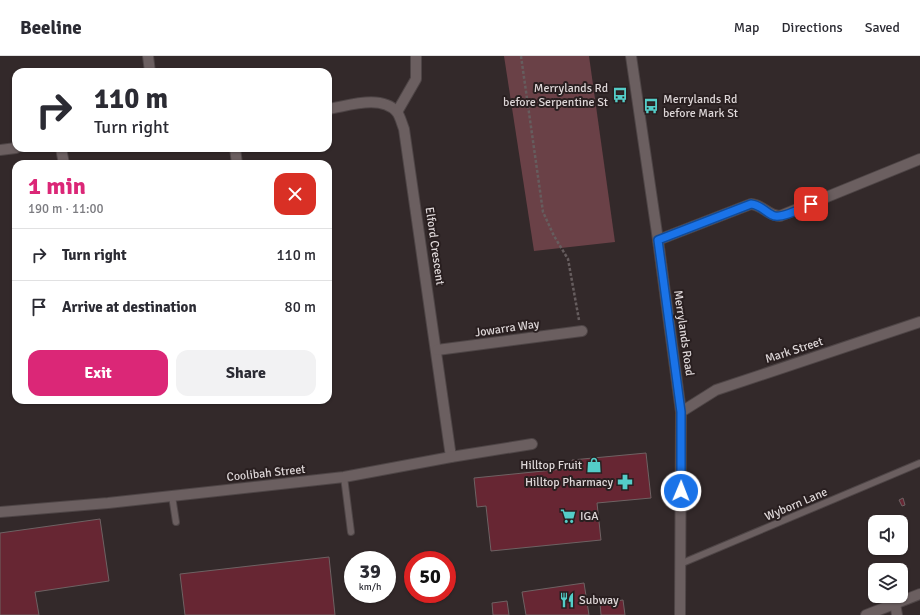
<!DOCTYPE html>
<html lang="en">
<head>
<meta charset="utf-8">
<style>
	body { margin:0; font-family:Signika,sans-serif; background:#f2f2f3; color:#2b2b33; height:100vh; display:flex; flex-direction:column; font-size:15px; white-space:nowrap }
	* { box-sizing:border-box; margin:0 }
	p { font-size:13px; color:#7c7c81 }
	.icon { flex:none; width:22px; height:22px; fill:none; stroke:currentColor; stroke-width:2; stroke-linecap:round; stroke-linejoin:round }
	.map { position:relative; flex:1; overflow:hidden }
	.sheet { position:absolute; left:12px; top:104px; width:320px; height:244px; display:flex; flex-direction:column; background:#fff; border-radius:12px; box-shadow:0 1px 3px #0004 }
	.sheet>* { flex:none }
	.guide { position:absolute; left:12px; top:12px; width:320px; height:84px; border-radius:12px; box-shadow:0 1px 3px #0004; background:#fff; color:#2b2b33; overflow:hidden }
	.tools { position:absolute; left:868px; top:459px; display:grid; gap:8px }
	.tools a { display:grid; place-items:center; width:40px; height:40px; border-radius:8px; background:#fff; box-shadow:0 1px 3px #0004; font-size:20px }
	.speed { position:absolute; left:344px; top:495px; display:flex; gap:8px; font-size:20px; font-weight:700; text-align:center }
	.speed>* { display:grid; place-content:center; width:52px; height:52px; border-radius:50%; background:#fff; box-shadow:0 1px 3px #0004; line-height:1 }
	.speed small { font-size:10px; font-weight:400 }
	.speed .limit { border:6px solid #d22; background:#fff; color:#111 }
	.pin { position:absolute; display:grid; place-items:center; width:34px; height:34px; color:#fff; margin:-17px; border-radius:8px; box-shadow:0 2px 6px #0006 }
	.me { position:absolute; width:44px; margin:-22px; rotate:1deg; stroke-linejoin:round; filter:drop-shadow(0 0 3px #0008) }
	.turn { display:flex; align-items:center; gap:14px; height:84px; padding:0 16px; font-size:18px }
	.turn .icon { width:52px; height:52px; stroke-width:2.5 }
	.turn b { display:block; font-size:28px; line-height:34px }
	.round { display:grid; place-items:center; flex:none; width:42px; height:42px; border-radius:12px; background:#f2f2f3 }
	.headline { display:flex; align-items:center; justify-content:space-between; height:68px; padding:0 16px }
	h1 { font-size:24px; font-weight:700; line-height:30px; color:#db2777 }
	.cta { display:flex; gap:8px; margin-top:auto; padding:8px 16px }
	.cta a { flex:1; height:46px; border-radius:12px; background:#db2777; color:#fff; font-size:16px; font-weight:700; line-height:46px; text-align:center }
	.cta a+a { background:#f2f2f3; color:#2b2b33 }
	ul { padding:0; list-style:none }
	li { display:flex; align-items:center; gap:12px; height:52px; padding:0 16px; border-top:1px solid #e1e1e2 }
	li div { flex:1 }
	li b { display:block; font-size:15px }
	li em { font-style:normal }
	header { display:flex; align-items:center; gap:24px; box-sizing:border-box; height:56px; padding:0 20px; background:#fff; border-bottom:1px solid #e1e1e2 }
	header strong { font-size:19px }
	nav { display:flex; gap:22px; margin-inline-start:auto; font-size:14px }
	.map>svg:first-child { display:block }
</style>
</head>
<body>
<header>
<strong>Beeline</strong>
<nav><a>Map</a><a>Directions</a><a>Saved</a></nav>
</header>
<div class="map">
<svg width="920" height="559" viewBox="0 0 920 559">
	<rect width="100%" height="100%" fill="#33292a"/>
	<!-- green -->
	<polygon fill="#6a4147" points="504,0 589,0 615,186 534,195"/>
	<!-- building -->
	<g fill="#672633" stroke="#6e6263">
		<polygon points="646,397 651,442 597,447 601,484 491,495 486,450 477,451 474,422 573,412 572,404"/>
		<polygon points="903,442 905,449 902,450 899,444"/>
		<polygon points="100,463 109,525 35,536 39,559 0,559 0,477"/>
		<polygon points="329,501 335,559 185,559 180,518"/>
		<polygon points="584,527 589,559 526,559 522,536"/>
		<polygon points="623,544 625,559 601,559 600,547"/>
		<polygon points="507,545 509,559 493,559 492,547"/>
	</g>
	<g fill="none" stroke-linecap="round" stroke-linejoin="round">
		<!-- lane casing -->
		<g stroke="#4e4546" stroke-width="8">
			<g id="lane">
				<polyline points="344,421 351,476"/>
				<polyline points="172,440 176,466"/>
				<polyline points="680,508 920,407"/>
			</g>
		</g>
		<!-- street casing -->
		<g stroke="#4e4546" stroke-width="12">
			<g id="street">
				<polyline points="148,0 150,16"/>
				<path d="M328,53C348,50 381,38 397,56C400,60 402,68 404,73L451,401"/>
				<polyline points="397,56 416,23 416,0"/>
				<polyline points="61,92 64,108"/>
				<polyline points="235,92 237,108"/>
				<polyline points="0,94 16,92"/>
				<path d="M658,184L751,148C763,149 768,160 780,160L920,103"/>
				<polyline points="437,294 582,275"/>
				<polyline points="681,356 716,334 920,266"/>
				<polyline points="0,456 108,447 344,421 451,401 532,388"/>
				<polyline points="895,547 897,559"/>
			</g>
		</g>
		<!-- secondary casing -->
		<g stroke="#4e4546" stroke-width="12">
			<g id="secondary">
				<polyline points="631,0 658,184 681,356 680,559"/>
				<polyline points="866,559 920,538"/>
			</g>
		</g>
		<!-- path -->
		<polyline stroke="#665d5e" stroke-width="2.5" stroke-dasharray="3 2" stroke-linecap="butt" points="521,0 543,156 554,180 568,203 579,264"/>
		<!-- lane -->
		<use href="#lane" stroke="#6b5f60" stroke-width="6"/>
		<!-- street -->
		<use href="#street" stroke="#6b5f60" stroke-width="10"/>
		<!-- secondary -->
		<use href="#secondary" stroke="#6b5f60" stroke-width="10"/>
	</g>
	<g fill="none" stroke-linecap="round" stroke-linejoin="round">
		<!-- route casing -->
		<g stroke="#114b97" stroke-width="10">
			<path id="route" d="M681,435V356L658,184L751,148C761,149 764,155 772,159C780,164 802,152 811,148"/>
		</g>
		<!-- route -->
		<use href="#route" stroke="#1a73e8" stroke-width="7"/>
	</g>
	<!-- icons -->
	<defs>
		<g id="bus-bare" transform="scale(1.2)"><path d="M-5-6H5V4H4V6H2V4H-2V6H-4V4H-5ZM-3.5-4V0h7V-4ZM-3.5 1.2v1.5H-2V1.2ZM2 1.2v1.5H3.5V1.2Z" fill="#54cdc8" stroke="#291f20" stroke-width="2.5" paint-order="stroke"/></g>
		<g id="shop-bare" transform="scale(1.2)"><path d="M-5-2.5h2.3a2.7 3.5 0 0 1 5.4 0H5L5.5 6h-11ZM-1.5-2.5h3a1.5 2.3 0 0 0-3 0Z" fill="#54cdc8" stroke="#291f20" stroke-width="2.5" paint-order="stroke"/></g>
		<g id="pharmacy-bare" transform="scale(1.2)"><path d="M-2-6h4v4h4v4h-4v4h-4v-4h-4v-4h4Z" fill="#54cdc8" stroke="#291f20" stroke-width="2.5" paint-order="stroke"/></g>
		<g id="supermarket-bare" transform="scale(1.2)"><path d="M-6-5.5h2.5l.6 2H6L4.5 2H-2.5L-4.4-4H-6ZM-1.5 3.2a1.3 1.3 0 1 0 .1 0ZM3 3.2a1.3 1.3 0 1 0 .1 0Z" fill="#54cdc8" stroke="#291f20" stroke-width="2.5" paint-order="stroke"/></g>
		<g id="restaurant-bare" transform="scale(1.2)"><path d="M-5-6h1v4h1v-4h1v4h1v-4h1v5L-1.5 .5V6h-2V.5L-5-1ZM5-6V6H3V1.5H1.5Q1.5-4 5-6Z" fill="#54cdc8" stroke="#291f20" stroke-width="2.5" paint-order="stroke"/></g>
	</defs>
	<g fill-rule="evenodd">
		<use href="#bus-bare" x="620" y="39"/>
		<use href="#bus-bare" x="651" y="50"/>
		<use href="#shop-bare" x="594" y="409"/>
		<use href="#pharmacy-bare" x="625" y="426"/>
		<use href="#supermarket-bare" x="568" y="460"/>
		<use href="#restaurant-bare" x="567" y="544"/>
	</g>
	<g text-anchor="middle" stroke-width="4" stroke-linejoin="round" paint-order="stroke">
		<!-- poi labels -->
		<g font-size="12" fill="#ded7d8" stroke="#291f20" text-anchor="end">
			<text x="608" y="36">Merrylands Rd<tspan x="608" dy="14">before Serpentine St</tspan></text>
			<text x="663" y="47" text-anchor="start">Merrylands Rd<tspan x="663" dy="14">before Mark St</tspan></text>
			<text x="582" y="413">Hilltop Fruit</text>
			<text x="613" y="430">Hilltop Pharmacy</text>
			<text x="580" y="464" text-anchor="start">IGA</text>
			<text x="579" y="548" text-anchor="start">Subway</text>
		</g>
		<!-- street labels -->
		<g font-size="12" fill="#ded7d8" stroke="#291f20">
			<text transform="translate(435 190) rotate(82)" y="4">Elford Crescent</text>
			<text transform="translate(507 272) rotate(-8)" y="4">Jowarra Way</text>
			<text transform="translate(684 277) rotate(82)" y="4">Merrylands Road</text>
			<text transform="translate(794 294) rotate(-18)" y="4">Mark Street</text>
			<text transform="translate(266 417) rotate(-6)" y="4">Coolibah Street</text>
			<text transform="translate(796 448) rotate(-23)" y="4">Wyborn Lane</text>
		</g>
	</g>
</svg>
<div class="tools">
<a><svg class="icon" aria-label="sound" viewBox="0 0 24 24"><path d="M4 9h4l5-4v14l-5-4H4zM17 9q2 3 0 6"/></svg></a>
<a><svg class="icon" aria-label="layers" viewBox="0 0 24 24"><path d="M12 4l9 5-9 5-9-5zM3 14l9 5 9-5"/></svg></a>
</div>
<div class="speed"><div>39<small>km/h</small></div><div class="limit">50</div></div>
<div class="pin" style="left:811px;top:148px;background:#d93025"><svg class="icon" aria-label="arrive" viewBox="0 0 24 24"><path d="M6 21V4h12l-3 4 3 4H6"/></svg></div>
<svg class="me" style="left:681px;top:435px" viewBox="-20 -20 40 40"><circle r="17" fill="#1a73e8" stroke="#fff" stroke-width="3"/><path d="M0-11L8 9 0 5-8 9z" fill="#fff"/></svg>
<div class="guide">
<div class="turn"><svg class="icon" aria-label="right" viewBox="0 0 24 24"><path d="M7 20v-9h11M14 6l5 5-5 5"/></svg><div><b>110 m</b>Turn right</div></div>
</div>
<section class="sheet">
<div class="headline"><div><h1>1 min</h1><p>190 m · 11:00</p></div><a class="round" style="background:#d93025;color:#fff"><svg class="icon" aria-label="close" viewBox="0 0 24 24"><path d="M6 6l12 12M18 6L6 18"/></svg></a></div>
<ul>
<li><svg class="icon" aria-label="right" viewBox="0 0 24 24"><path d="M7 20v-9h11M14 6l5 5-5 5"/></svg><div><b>Turn right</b></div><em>110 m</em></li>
<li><svg class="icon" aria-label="arrive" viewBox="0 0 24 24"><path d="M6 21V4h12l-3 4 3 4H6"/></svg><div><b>Arrive at destination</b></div><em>80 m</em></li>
</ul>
<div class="cta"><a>Exit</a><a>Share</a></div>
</section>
</div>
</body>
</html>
